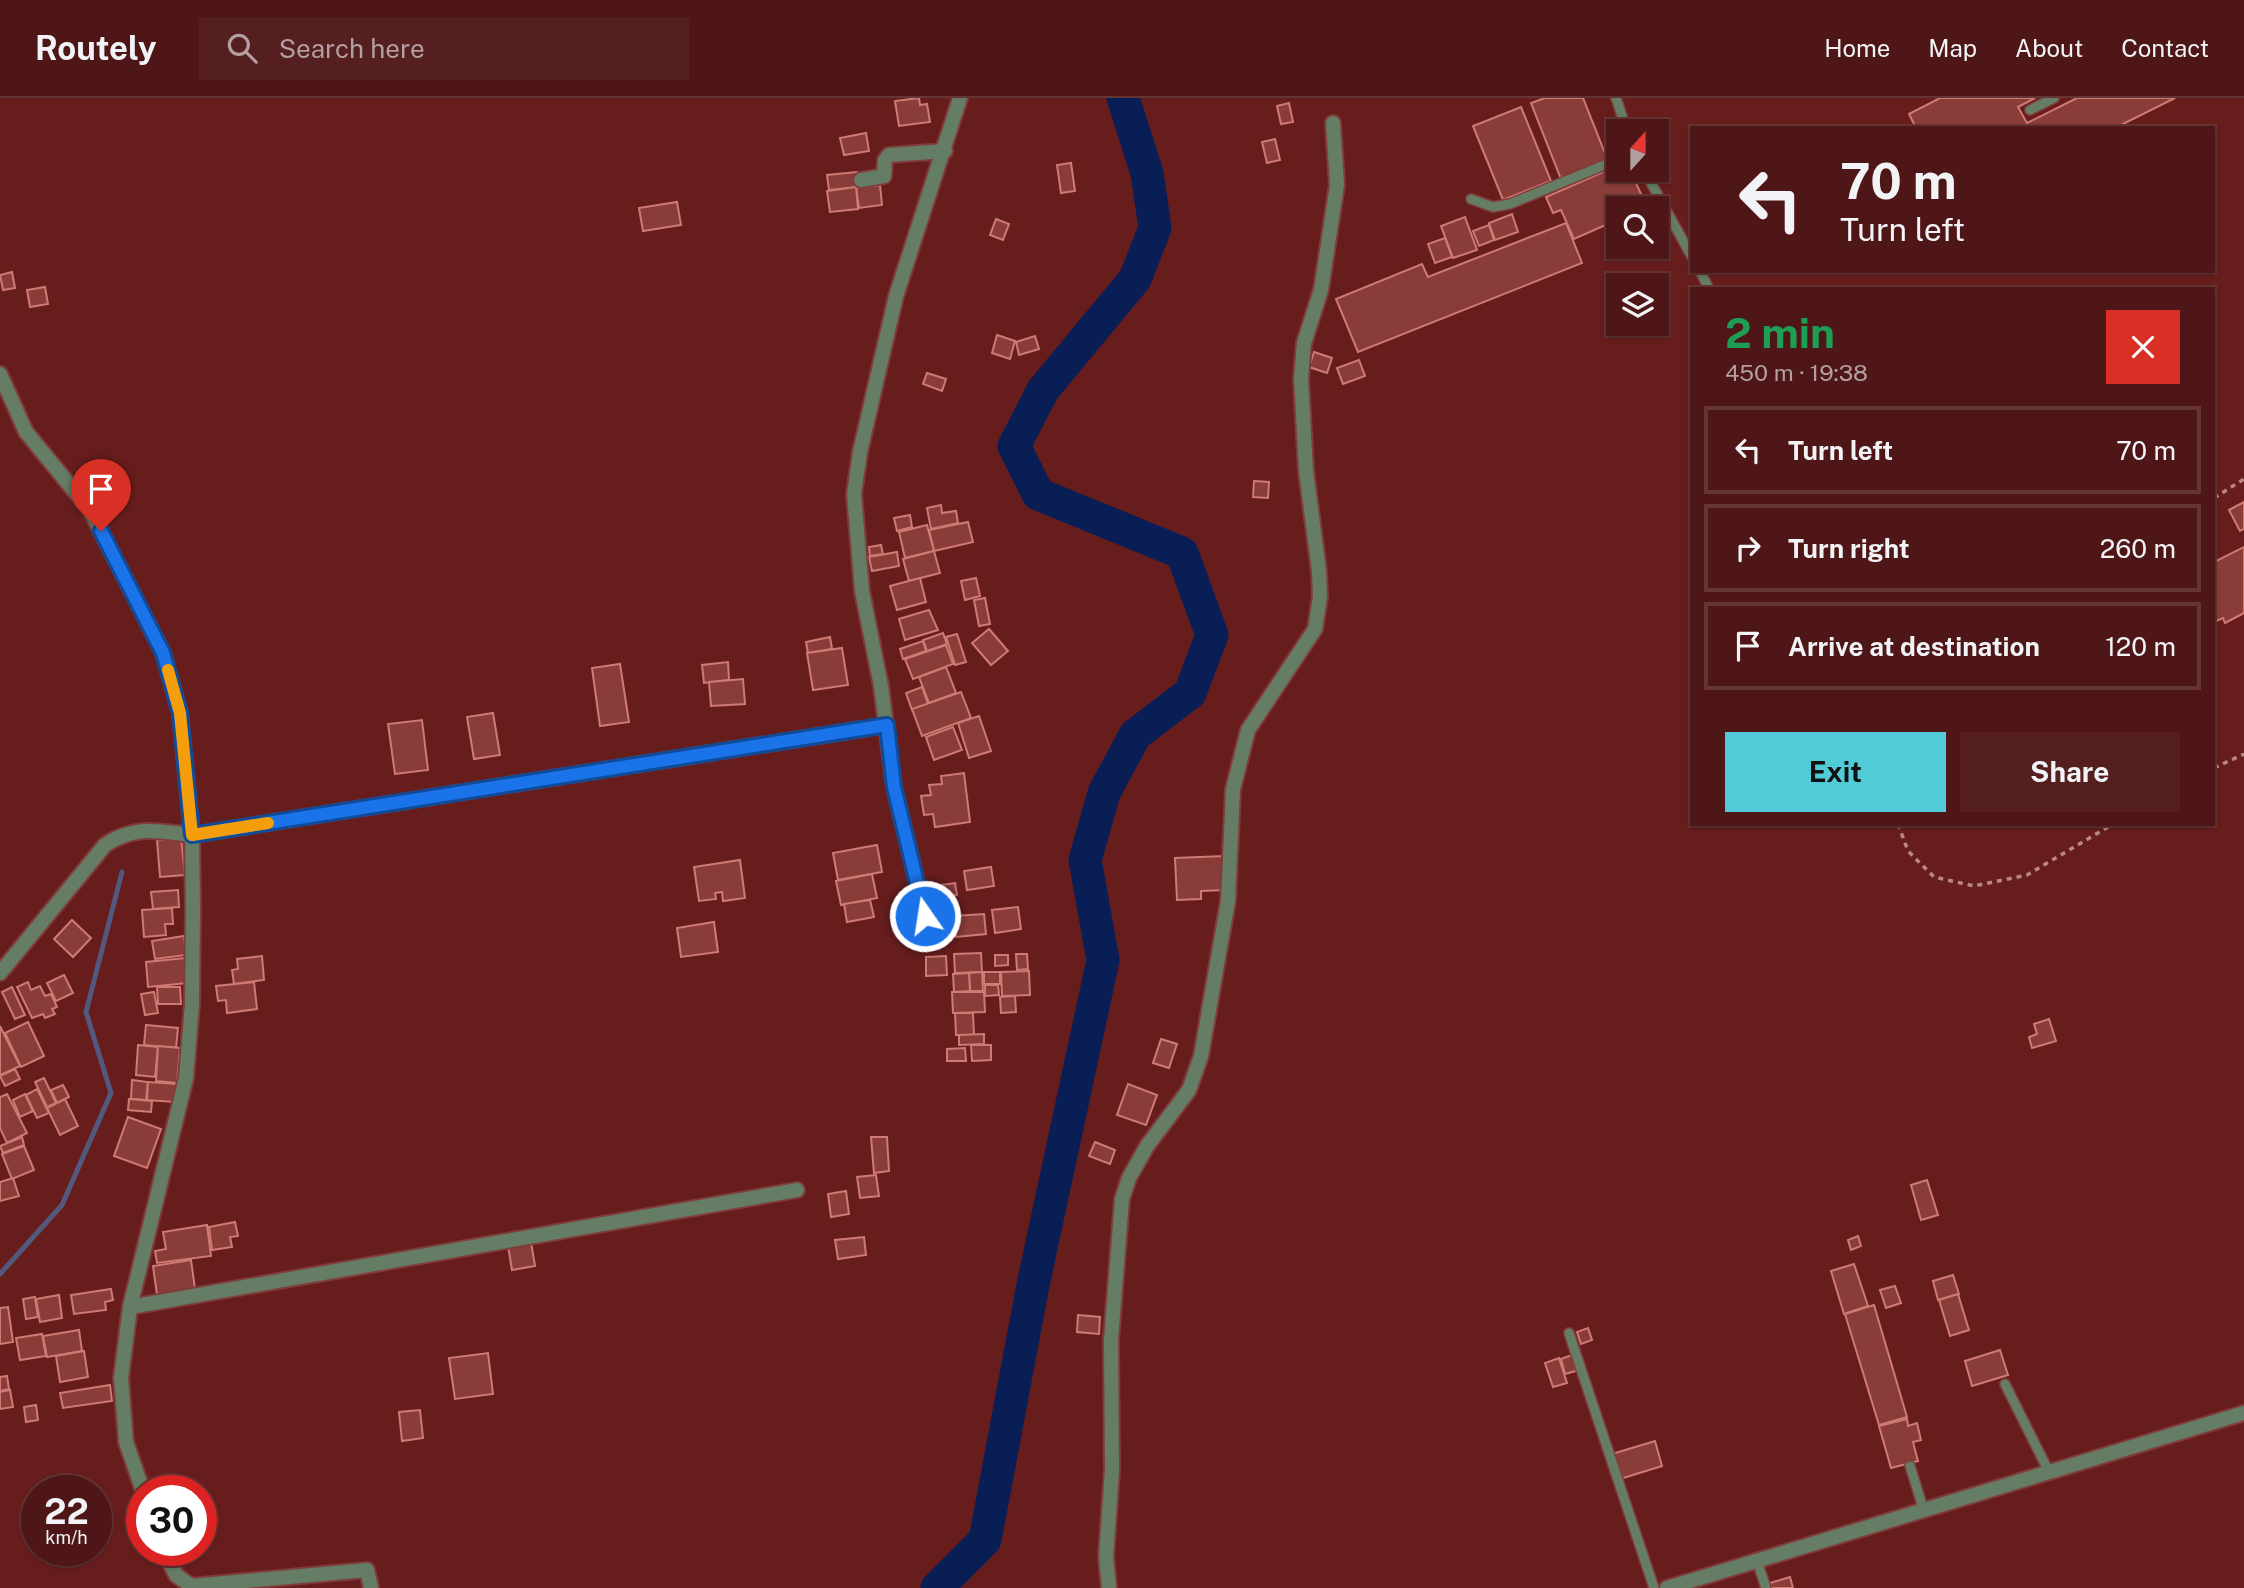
<!DOCTYPE html>
<html lang="en">
<head>
<meta charset="utf-8">
<style>
	body { margin:0; font-family:"Public Sans",sans-serif; background:#551f1f; color:#f1f3f6; height:100vh; display:flex; flex-direction:column; font-size:26px; white-space:nowrap }
	* { box-sizing:border-box; margin:0 }
	p { font-size:23px; color:#b39fa1 }
	.icon { flex:none; width:38px; height:38px; fill:none; stroke:currentColor; stroke-width:2; stroke-linecap:round; stroke-linejoin:round }
	.map { position:relative; flex:1; overflow:hidden }
	.panel { position:absolute; left:1690px; top:189px; width:525px; height:539px; display:flex; flex-direction:column; background:#4e1616; border-radius:0px; box-shadow:0 2px 5px #0004,0 0 0 2px #653535 }
	.panel>* { flex:none }
	.guide { position:absolute; left:1690px; top:28px; width:525px; height:147px; border-radius:0px; box-shadow:0 2px 5px #0004,0 0 0 2px #653535; background:#4e1616; color:#f1f3f6; overflow:hidden }
	.needle { width:46px; rotate:21deg }
	.fabs { position:absolute; left:1606px; top:21px; display:grid; gap:14px }
	.fabs a { display:grid; place-items:center; width:63px; height:63px; border-radius:0px; background:#4e1616; box-shadow:0 2px 5px #0004,0 0 0 2px #653535; font-size:35px }
	.speed { position:absolute; left:21px; top:1377px; display:flex; gap:14px; font-size:35px; font-weight:700; text-align:center }
	.speed>* { display:grid; place-content:center; width:91px; height:91px; border-radius:50%; background:#4e1616; box-shadow:0 2px 5px #0004,0 0 0 2px #653535; line-height:1 }
	.speed small { font-size:18px; font-weight:400 }
	.speed .limit { border:10px solid #d22; background:#fff; color:#111 }
	.pin { position:absolute; display:grid; place-items:center; width:60px; height:60px; color:#fff; margin:-72px -30px; border-radius:50% 50% 50% 0; rotate:-45deg; box-shadow:0 0 7px #0007 }
	.pin .icon { rotate:45deg }
	.me { position:absolute; width:77px; margin:-38px; rotate:347deg; stroke-linejoin:round; filter:drop-shadow(0 0 5px #0008) }
	.turn { display:flex; align-items:center; gap:24px; height:147px; padding:0 35px; font-size:32px }
	.turn .icon { width:91px; height:91px; stroke-width:2.5 }
	.turn b { display:block; font-size:49px; line-height:60px }
	.round { display:grid; place-items:center; flex:none; width:74px; height:74px; border-radius:0px; background:#551f1f }
	.head { display:flex; align-items:center; justify-content:space-between; height:119px; padding:0 35px }
	h1 { font-size:42px; font-weight:700; line-height:52px; color:#1e9e55 }
	.action { display:flex; gap:14px; margin-top:auto; padding:14px 35px }
	.action a { flex:1; height:80px; border-radius:0px; background:#52cbd8; color:#111; font-size:28px; font-weight:700; line-height:80px; text-align:center }
	.action a+a { background:#551f1f; color:#f1f3f6 }
	ul { padding:0; list-style:none }
	li { display:flex; align-items:center; gap:21px; height:88px; margin:0 14px 10px; padding:0 21px; border:4px solid #653535; border-radius:0px }
	li div { flex:1 }
	li b { display:block; font-size:26px }
	li em { font-style:normal }
	header { display:flex; align-items:center; gap:42px; box-sizing:border-box; height:98px; padding:0 35px; background:#4e1616; border-bottom:2px solid #653535 }
	header strong { font-size:33px }
	nav { display:flex; gap:38px; margin-inline-start:auto; font-size:24px }
	.search { width:490px; height:63px; background:#551f1f; display:flex; align-items:center; gap:18px; box-sizing:border-box; padding:0 24px; border-radius:0px; color:#b39fa1; font-size:26px }
	.map>svg:first-child { display:block }
</style>
</head>
<body>
<header>
<strong>Routely</strong>
<div class="search"><svg class="icon" aria-label="search" viewBox="0 0 24 24"><circle cx="10" cy="10" r="6"/><path d="M15 15l6 6"/></svg>Search here</div>
<nav><a>Home</a><a>Map</a><a>About</a><a>Contact</a></nav>
</header>
<div class="map">
<svg width="2244" height="1490" viewBox="0 0 2244 1490">
	<rect width="100%" height="100%" fill="#681d1d"/>
	<g fill="none" stroke-linecap="round" stroke-linejoin="round">
		<!-- stream -->
		<polyline stroke="#53587e" stroke-width="5" points="0,1176 62,1107 111,995 86,914 122,774"/>
		<!-- river -->
		<polyline stroke="#0a1e56" stroke-width="33" points="937,1490 985,1442 1033,1187 1103,862 1085,762 1104,695 1135,637 1190,595 1212,537 1182,455 1038,396 1014,348 1043,292 1135,181 1155,130 1147,75 1123,0"/>
	</g>
	<!-- building -->
	<g fill="#8a3c39" stroke="#cf7a75" stroke-width="2">
		<polygon points="919,0 920,7 927,6 930,24 899,28 895,3"/>
		<polygon points="1545,0 1583,0 1608,63 1561,81 1531,5"/>
		<polygon points="1940,0 2035,0 2018,9 2027,25 2077,0 2175,0 2115,30 1916,30 1909,16"/>
		<polygon points="1289,5 1293,24 1281,26 1277,8"/>
		<polygon points="1521,9 1551,83 1503,102 1473,28"/>
		<polygon points="866,35 869,53 844,57 840,40"/>
		<polygon points="1275,41 1280,62 1267,65 1262,44"/>
		<polygon points="1071,65 1075,93 1061,95 1057,67"/>
		<polygon points="1619,67 1619,72 1630,72 1647,109 1619,110 1619,121 1574,141 1561,112 1553,115 1546,99"/>
		<polygon points="857,74 859,89 829,92 827,77"/>
		<polygon points="880,87 882,107 859,110 856,90"/>
		<polygon points="856,89 858,111 830,114 827,93"/>
		<polygon points="677,104 681,127 643,133 639,110"/>
		<polygon points="1512,116 1518,134 1495,142 1489,125"/>
		<polygon points="1465,119 1477,152 1453,160 1441,128"/>
		<polygon points="996,121 1009,126 1003,142 990,137"/>
		<polygon points="1566,125 1582,165 1358,254 1336,201 1422,166 1428,179"/>
		<polygon points="1489,127 1494,142 1479,148 1473,133"/>
		<polygon points="1445,140 1452,159 1435,165 1428,146"/>
		<polygon points="12,174 15,190 3,192 0,177"/>
		<polygon points="45,189 48,206 30,209 27,192"/>
		<polygon points="997,237 1015,243 1010,261 992,255"/>
		<polygon points="1035,238 1039,251 1019,257 1016,244"/>
		<polygon points="1314,254 1332,260 1327,275 1309,269"/>
		<polygon points="1359,262 1365,278 1343,286 1337,270"/>
		<polygon points="927,275 946,281 942,293 923,286"/>
		<polygon points="1254,383 1269,384 1268,400 1253,399"/>
		<polygon points="2244,404 2244,431 2240,433 2229,412"/>
		<polygon points="941,407 942,415 956,413 958,425 931,431 927,410"/>
		<polygon points="910,417 912,429 897,433 894,420"/>
		<polygon points="968,424 973,444 934,453 929,432"/>
		<polygon points="927,427 934,453 905,460 899,434"/>
		<polygon points="881,447 883,456 870,458 869,449"/>
		<polygon points="2244,449 2244,515 2225,525 2223,520 2214,524 2214,464"/>
		<polygon points="934,453 940,475 909,483 903,461"/>
		<polygon points="897,454 899,468 872,473 869,459"/>
		<polygon points="920,480 926,504 897,512 890,488"/>
		<polygon points="976,480 980,498 965,502 961,483"/>
		<polygon points="985,500 990,526 979,528 974,502"/>
		<polygon points="929,512 938,532 905,542 899,521"/>
		<polygon points="989,531 1008,553 991,567 972,545"/>
		<polygon points="943,535 947,546 927,553 923,542"/>
		<polygon points="957,536 966,564 955,567 946,539"/>
		<polygon points="830,539 832,551 808,555 806,544"/>
		<polygon points="923,543 926,553 903,561 900,551"/>
		<polygon points="946,547 953,566 913,581 905,561"/>
		<polygon points="842,550 848,587 813,592 807,555"/>
		<polygon points="728,564 729,582 704,585 702,567"/>
		<polygon points="620,566 629,624 600,628 592,570"/>
		<polygon points="946,569 956,595 929,605 919,579"/>
		<polygon points="743,581 745,606 711,608 709,584"/>
		<polygon points="922,589 928,606 912,612 906,595"/>
		<polygon points="961,594 971,620 922,638 912,611"/>
		<polygon points="493,615 500,657 474,661 467,619"/>
		<polygon points="979,618 991,653 969,660 958,625"/>
		<polygon points="422,622 428,672 395,676 388,626"/>
		<polygon points="953,629 962,652 934,662 926,639"/>
		<polygon points="964,675 970,724 935,729 933,716 924,717 921,698 931,697 929,687 942,686 941,678"/>
		<polygon points="181,740 185,777 160,779 157,742"/>
		<polygon points="877,747 882,774 838,782 833,755"/>
		<polygon points="1224,758 1225,792 1201,793 1201,801 1177,802 1175,760"/>
		<polygon points="740,762 745,800 723,803 722,794 715,795 716,801 699,803 694,769"/>
		<polygon points="991,769 994,788 967,792 964,773"/>
		<polygon points="872,776 877,800 841,807 836,783"/>
		<polygon points="955,785 957,797 935,800 933,788"/>
		<polygon points="178,792 179,809 153,811 151,794"/>
		<polygon points="870,802 874,819 847,824 844,806"/>
		<polygon points="1018,809 1021,831 995,835 992,812"/>
		<polygon points="172,810 173,826 165,826 166,837 144,839 142,812"/>
		<polygon points="984,816 986,836 956,839 954,818"/>
		<polygon points="72,822 91,840 73,859 54,841"/>
		<polygon points="714,824 718,854 681,859 677,830"/>
		<polygon points="184,838 186,857 155,861 152,843"/>
		<polygon points="981,855 982,874 955,875 954,856"/>
		<polygon points="1016,856 1027,856 1028,871 1017,872"/>
		<polygon points="995,857 1008,857 1008,867 995,868"/>
		<polygon points="262,858 264,882 234,886 232,872 238,871 237,861"/>
		<polygon points="946,858 947,877 926,878 926,859"/>
		<polygon points="185,860 187,885 148,889 146,864"/>
		<polygon points="1029,873 1030,897 1002,898 1001,874"/>
		<polygon points="982,874 983,893 970,893 969,875"/>
		<rect x="984" y="874" width="16" height="12"/>
		<polygon points="969,875 970,893 954,894 953,876"/>
		<polygon points="64,877 73,895 56,903 47,885"/>
		<polygon points="28,884 31,892 40,888 45,898 51,896 57,909 52,911 55,916 45,920 43,916 32,920 17,889"/>
		<polygon points="254,884 257,911 227,915 226,902 218,903 216,888"/>
		<polygon points="985,887 998,887 999,897 985,898"/>
		<polygon points="12,889 25,917 15,921 2,894"/>
		<polygon points="157,889 180,889 181,906 158,906"/>
		<polygon points="154,894 158,915 145,917 141,896"/>
		<polygon points="952,894 984,894 985,914 953,915"/>
		<polygon points="1015,898 1016,914 1001,915 1000,899"/>
		<polygon points="955,915 973,915 974,937 956,937"/>
		<polygon points="2049,921 2056,943 2032,950 2029,939 2037,936 2034,926"/>
		<polygon points="28,924 44,958 21,969 5,935"/>
		<polygon points="146,927 178,930 176,950 144,947"/>
		<polygon points="0,928 20,968 0,977"/>
		<polygon points="984,936 984,946 959,947 959,937"/>
		<polygon points="1161,941 1177,946 1169,970 1153,965"/>
		<polygon points="138,947 158,949 155,979 136,977"/>
		<polygon points="971,947 991,947 991,962 972,963"/>
		<polygon points="158,948 180,950 177,985 156,983"/>
		<polygon points="965,950 966,963 947,963 947,951"/>
		<polygon points="15,971 20,981 5,988 0,978"/>
		<polygon points="44,980 56,1005 47,1009 35,984"/>
		<polygon points="132,982 148,984 146,1002 131,1001"/>
		<polygon points="148,984 177,986 175,1004 147,1002"/>
		<polygon points="1128,986 1157,997 1146,1027 1117,1017"/>
		<polygon points="63,987 69,999 57,1005 51,992"/>
		<polygon points="37,991 49,1015 37,1020 26,997"/>
		<polygon points="7,996 27,1035 7,1045 0,1030 0,999"/>
		<polygon points="25,996 33,1013 20,1019 13,1002"/>
		<polygon points="65,1001 78,1028 60,1037 47,1010"/>
		<polygon points="129,1001 152,1003 151,1014 128,1012"/>
		<polygon points="128,1019 161,1031 147,1070 114,1058"/>
		<polygon points="22,1039 24,1047 3,1055 0,1048"/>
		<polygon points="871,1039 887,1039 889,1073 874,1075"/>
		<polygon points="1095,1044 1115,1052 1110,1066 1089,1058"/>
		<polygon points="24,1048 34,1072 12,1081 2,1056"/>
		<polygon points="876,1077 879,1098 860,1100 857,1079"/>
		<polygon points="13,1080 19,1098 0,1103 0,1084"/>
		<polygon points="1927,1082 1938,1117 1921,1122 1911,1087"/>
		<polygon points="846,1093 849,1116 831,1119 828,1096"/>
		<polygon points="235,1124 238,1138 230,1139 232,1149 212,1152 209,1129"/>
		<polygon points="207,1127 211,1158 157,1165 155,1153 166,1151 163,1134"/>
		<polygon points="1858,1138 1861,1148 1851,1152 1848,1142"/>
		<polygon points="864,1139 866,1157 838,1161 835,1142"/>
		<polygon points="531,1144 535,1168 512,1172 508,1148"/>
		<polygon points="191,1162 195,1191 157,1197 153,1168"/>
		<polygon points="1854,1166 1868,1208 1844,1216 1831,1173"/>
		<polygon points="1953,1177 1959,1196 1938,1202 1933,1183"/>
		<polygon points="1895,1188 1901,1205 1886,1210 1880,1192"/>
		<polygon points="111,1191 113,1202 105,1204 106,1212 74,1216 71,1197"/>
		<polygon points="1958,1196 1969,1232 1950,1238 1939,1202"/>
		<polygon points="59,1197 62,1220 40,1224 36,1201"/>
		<polygon points="35,1199 38,1219 26,1221 23,1201"/>
		<polygon points="1874,1207 1907,1319 1879,1327 1845,1216"/>
		<polygon points="8,1209 13,1244 0,1246 0,1210"/>
		<polygon points="1078,1217 1100,1219 1099,1236 1077,1234"/>
		<polygon points="1588,1230 1592,1242 1581,1246 1577,1234"/>
		<polygon points="79,1232 82,1253 47,1259 43,1238"/>
		<polygon points="42,1236 46,1258 20,1262 16,1240"/>
		<polygon points="2000,1252 2008,1277 1972,1288 1965,1263"/>
		<polygon points="84,1253 88,1279 60,1284 56,1258"/>
		<polygon points="488,1255 493,1296 455,1301 449,1260"/>
		<polygon points="1572,1257 1576,1273 1565,1276 1561,1261"/>
		<polygon points="1559,1260 1567,1285 1553,1289 1545,1265"/>
		<polygon points="7,1278 9,1291 0,1293 0,1279"/>
		<polygon points="110,1287 112,1303 63,1310 60,1295"/>
		<polygon points="10,1292 13,1309 0,1311 0,1294"/>
		<polygon points="36,1307 38,1322 26,1324 24,1309"/>
		<polygon points="420,1312 423,1340 402,1343 399,1314"/>
		<polygon points="1907,1321 1908,1328 1917,1325 1921,1342 1913,1344 1918,1363 1891,1370 1879,1328"/>
		<polygon points="1655,1343 1662,1368 1620,1381 1612,1356"/>
		<polygon points="1790,1479 1793,1490 1771,1490 1770,1485"/>
	</g>
	<g fill="none" stroke-linecap="round" stroke-linejoin="round">
		<!-- lane casing -->
		<g stroke="#803c3c" stroke-width="12">
			<g id="lane">
				<polyline points="1616,0 1627,33"/>
				<polyline points="2030,12 2054,0"/>
				<polyline points="1644,72 1692,159"/>
				<polyline points="1471,101 1493,109 1510,106 1619,61"/>
				<polyline points="1700,173 1709,191"/>
				<polyline points="1569,1235 1654,1490"/>
				<polyline points="2005,1286 2050,1376"/>
				<polyline points="1910,1368 1924,1413"/>
				<polyline points="1757,1463 1766,1490"/>
			</g>
		</g>
		<!-- street casing -->
		<g stroke="#803c3c" stroke-width="18">
			<g id="street">
				<polyline points="861,82 884,78 885,62 889,57 945,53"/>
				<polyline points="0,276 26,334 90,412 163,555 180,615 192,737 193,810 192,906 186,980 130,1209 121,1280 126,1344 143,1393"/>
				<polyline points="925,818 894,689 881,588 862,493 854,396 860,354 896,198 960,0"/>
				<path d="M0,875L105,747C135,727 157,733 192,737L887,627"/>
				<polyline points="130,1209 797,1092"/>
				<polyline points="164,1452 176,1477 191,1488 367,1472 371,1490"/>
				<polyline points="1109,1490 1106,1459 1112,1372 1111,1242 1122,1101 1129,1080 1147,1048 1189,992 1201,958 1228,803 1233,691 1248,632 1315,531 1320,499 1319,473 1306,373 1301,280 1304,245 1321,192 1337,87 1333,25"/>
				<polyline points="1667,1490 2244,1315"/>
			</g>
		</g>
		<!-- path -->
		<g stroke="#b98886" stroke-width="3.5" stroke-dasharray="5 5" stroke-linecap="butt">
			<polyline points="2214,400 2244,381"/>
			<polyline points="2214,670 2244,656"/>
			<polyline points="1898,726 1908,753 1934,779 1974,788 2027,777 2113,726"/>
		</g>
		<!-- lane -->
		<use href="#lane" stroke="#647d64" stroke-width="9"/>
		<!-- street -->
		<use href="#street" stroke="#647d64" stroke-width="14"/>
	</g>
	<g fill="none" stroke-linecap="round" stroke-linejoin="round">
		<!-- route casing -->
		<g stroke="#114b97" stroke-width="18">
			<polyline id="route" points="101,433 163,555 180,615 192,737 887,627 894,689 925,818"/>
		</g>
		<!-- route -->
		<use href="#route" stroke="#1a73e8" stroke-width="12"/>
		<!-- slow -->
		<polyline stroke="#f59e0b" stroke-width="12" points="168,572 180,615 192,737 268,725"/>
	</g>
</svg>
<div class="fabs">
<a><svg class="needle" viewBox="-14 -14 28 28"><path d="M0-13l5 13h-10z" fill="#e53935"/><path d="M0 13l5-13h-10z" fill="#b39fa1"/></svg></a>
<a><svg class="icon" aria-label="search" viewBox="0 0 24 24"><circle cx="10" cy="10" r="6"/><path d="M15 15l6 6"/></svg></a>
<a><svg class="icon" aria-label="layers" viewBox="0 0 24 24"><path d="M12 4l9 5-9 5-9-5zM3 14l9 5 9-5"/></svg></a>
</div>
<div class="speed"><div>22<small>km/h</small></div><div class="limit">30</div></div>
<div class="pin" style="left:101px;top:433px;background:#d93025"><svg class="icon" aria-label="arrive" viewBox="0 0 24 24"><path d="M6 21V4h12l-3 4 3 4H6"/></svg></div>
<svg class="me" style="left:925px;top:818px" viewBox="-20 -20 40 40"><circle r="17" fill="#1a73e8" stroke="#fff" stroke-width="3"/><path d="M0-11L8 9 0 5-8 9z" fill="#fff"/></svg>
<div class="guide">
<div class="turn"><svg class="icon" aria-label="left" viewBox="0 0 24 24"><path d="M17 20v-9H6M10 6l-5 5 5 5"/></svg><div><b>70 m</b>Turn left</div></div>
</div>
<section class="panel">
<div class="head"><div><h1>2 min</h1><p>450 m · 19:38</p></div><a class="round" style="background:#d93025;color:#fff"><svg class="icon" aria-label="close" viewBox="0 0 24 24"><path d="M6 6l12 12M18 6L6 18"/></svg></a></div>
<ul>
<li><svg class="icon" aria-label="left" viewBox="0 0 24 24"><path d="M17 20v-9H6M10 6l-5 5 5 5"/></svg><div><b>Turn left</b></div><em>70 m</em></li>
<li><svg class="icon" aria-label="right" viewBox="0 0 24 24"><path d="M7 20v-9h11M14 6l5 5-5 5"/></svg><div><b>Turn right</b></div><em>260 m</em></li>
<li><svg class="icon" aria-label="arrive" viewBox="0 0 24 24"><path d="M6 21V4h12l-3 4 3 4H6"/></svg><div><b>Arrive at destination</b></div><em>120 m</em></li>
</ul>
<div class="action"><a>Exit</a><a>Share</a></div>
</section>
</div>
</body>
</html>
